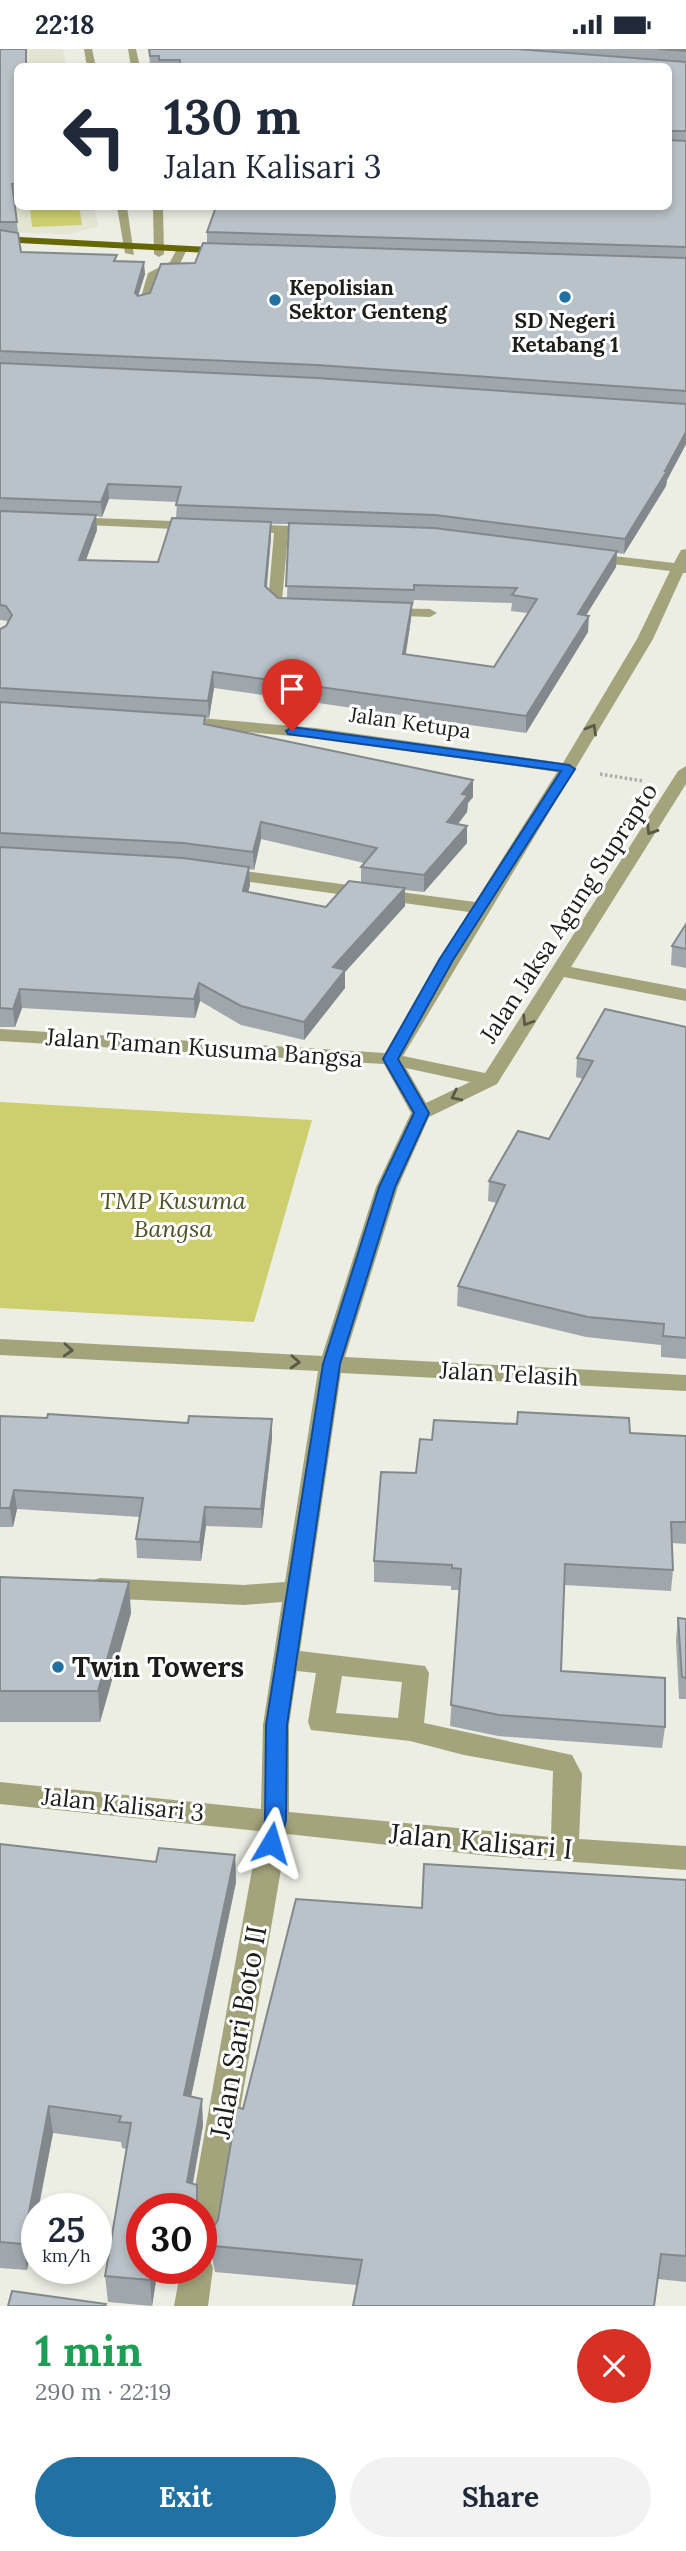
<!DOCTYPE html>
<html lang="en">
<head>
<meta charset="utf-8">
<style>
	body { margin:0; font-family:Lora,serif; background:#f2f2f3; color:#1f2937; height:100vh; display:flex; flex-direction:column; font-size:26px; white-space:nowrap }
	* { box-sizing:border-box; margin:0 }
	p { font-size:23px; color:#747a83 }
	.icon { flex:none; width:38px; height:38px; fill:none; stroke:currentColor; stroke-width:2; stroke-linecap:round; stroke-linejoin:round }
	.map { position:relative; height:2257px; overflow:hidden }
	.side { display:flex; flex-direction:column; background:#fff; flex:1 }
	.side>* { flex:none }
	.hud { position:absolute; left:14px; top:14px; width:658px; height:147px; border-radius:10px; box-shadow:0 4px 10px #0003; background:#fff; color:#1f2937; overflow:hidden }
	.speed { position:absolute; left:21px; top:2144px; display:flex; gap:14px; font-size:35px; font-weight:700; text-align:center }
	.speed>* { display:grid; place-content:center; width:91px; height:91px; border-radius:50%; background:#fff; box-shadow:0 4px 10px #0003; line-height:1 }
	.speed small { font-size:18px; font-weight:400 }
	.speed .limit { border:10px solid #d22; background:#fff; color:#111 }
	.pin { position:absolute; display:grid; place-items:center; width:60px; height:60px; color:#fff; margin:-72px -30px; border-radius:50% 50% 50% 0; rotate:-45deg; box-shadow:0 0 7px #0007 }
	.pin .icon { rotate:45deg }
	.me { position:absolute; width:77px; margin:-38px; rotate:7deg; stroke-linejoin:round; filter:drop-shadow(0 0 5px #0008) }
	.turn { display:flex; align-items:center; gap:24px; height:147px; padding:0 35px; font-size:32px }
	.turn .icon { width:91px; height:91px; stroke-width:2.5 }
	.turn b { display:block; font-size:49px; line-height:60px }
	.round { display:grid; place-items:center; flex:none; width:74px; height:74px; border-radius:37px; background:#f2f2f3 }
	.overview { display:flex; align-items:center; justify-content:space-between; height:119px; padding:0 35px }
	h1 { font-size:42px; font-weight:700; line-height:52px; color:#1e9e55 }
	.button { display:flex; gap:14px; margin-top:auto; padding:14px 35px }
	.button a { flex:1; height:80px; border-radius:42px; background:#2271a3; color:#fff; font-size:28px; font-weight:700; line-height:80px; text-align:center }
	.button a+a { background:#f2f2f3; color:#1f2937 }
	.status { display:flex; justify-content:space-between; align-items:center; height:49px; padding:0 35px; background:#fff; direction:ltr }
	.status svg { height:19px; fill:currentColor }
	.map>svg:first-child { display:block }
</style>
</head>
<body>
<div class="status"><b>22:18</b><svg viewBox="0 0 49 12"><path d="M0 12V9h3v3zM5 12V6h3v6zM10 12V3h3v9zM15 12V0h3v12zM26 1h20v11H26zM47 4h2v5h-2z"/></svg></div>
<div class="map">
<svg width="686" height="2257" viewBox="0 0 686 2257">
	<rect width="100%" height="100%" fill="#ecede3"/>
	<!-- built -->
	<polygon fill="#e3e4d2" points="0,0 63,0 66,17 18,18 18,158 94,158 98,177 70,185 0,183"/>
	<!-- green -->
	<g fill="#cdcf6e">
		<polygon points="30,158 79,158 82,176 32,178"/>
		<polygon points="0,1053 312,1071 254,1273 0,1259"/>
	</g>
	<g fill="none" stroke-linecap="round" stroke-linejoin="round">
		<!-- path -->
		<polyline stroke="#acaca4" stroke-width="3.5" stroke-dasharray="2.5 2.5" stroke-linecap="butt" points="600,725 643,732"/>
		<!-- minor -->
		<g fill="#a3a47b" fill-rule="evenodd">
			<polygon points="84,0 92,0 96,18 87,18"/>
			<polygon points="128,0 136,0 140,18 131,18"/>
			<polygon points="117,158 127,158 134,206 125,204"/>
			<polygon points="153,158 163,158 164,205 159,208 154,205"/>
			<polygon points="178,198 187,200 179,217 159,226 148,256 138,258 148,224 170,213"/>
			<polygon points="69,468 197,473 204,477 197,481 64,475 62,472"/>
			<polygon points="243,475 316,478 323,482 316,486 288,485 282,552 299,557 299,563 275,562 268,553 274,484 238,482 238,476"/>
			<path d="M686,500V524H683L653,590L403,1007L485,1024L678,722L686,717V735L571,918L686,940V952L564,928L497,1035L429,1068L398,1138L345,1308L686,1326V1342L341,1324L300,1602L425,1617L429,1624L424,1674L572,1706L582,1725L579,1790L686,1797V1821L490,1807L287,1785L217,2196L209,2208L213,2219L208,2257H174L181,2219H201V2160H191L259,1782L0,1755V1733L261,1760L263,1676L282,1553L244,1556L100,1549L91,1546L87,1539L91,1532L100,1529L244,1536L285,1533L318,1322L0,1306V1290L322,1307L376,1138L411,1064L384,1015L0,992V980L385,1004L469,863L222,829L213,824L222,819L475,853L557,723L316,689L177,677L169,672L177,667L316,679L563,714L637,590L670,522L588,512L581,508L588,504L674,514L681,501ZM406,1019L470,1033L426,1054ZM297,1622L316,1624L308,1673L311,1681L410,1692L464,1706L553,1722L551,1788L289,1763V1676ZM342,1627L402,1633L398,1669L336,1664Z"/>
			<polygon points="382,559 430,560 437,564 430,568 377,566 377,560"/>
		</g>
		<!-- major -->
		<polygon fill="#676702" fill-rule="evenodd" points="0,187 228,199 233,202 228,205 0,193"/>
	</g>
	<!-- wall -->
	<g fill="#9fa7ac" fill-rule="evenodd">
		<path d="M0,0L18,18V147H13L21,203L117,212L145,225L138,247L150,244L195,214L207,194V183L668,158V18H150L149,0L625,8L525,0H686V395L667,431L666,437L624,505L617,504L616,518L586,566L588,583L526,684L214,639L209,669H205L206,675L473,731V748L468,754L467,763L458,775L467,794L424,843L405,841V857L345,923V939L304,991L241,976L200,952L195,969L22,959L15,978H0V580L6,577L8,574L7,572L0,571ZM109,450L177,453L176,469L158,513L86,511L97,481L96,467L102,468ZM271,475H289L287,550L278,549L267,539L271,488ZM414,551L512,554L511,562L528,564L494,618L406,605L411,570V557H413ZM261,790L364,814L361,818V833L326,858L248,843L250,836L249,820L254,821Z"/>
		<polygon points="686,875 686,919 671,916 672,897"/>
		<polygon points="686,978 686,1310 661,1308 661,1296 586,1288 457,1257 458,1237 497,1154 488,1152 489,1132 549,1090 583,1030 576,1028 577,1009"/>
		<polygon points="0,1367 272,1389 262,1479 206,1477 201,1512 137,1509 136,1490 140,1468 17,1460 13,1478 0,1478"/>
		<polygon points="630,1384 686,1387 686,1495 672,1494 673,1521 671,1542 564,1536 561,1622 665,1678 662,1699 498,1687 450,1677 459,1541 451,1541 451,1537 374,1533 374,1512 432,1391"/>
		<polygon points="0,1528 131,1564 100,1673 0,1673"/>
		<polygon points="678,1569 686,1570 686,1650 679,1650 676,1591"/>
		<polygon points="0,1795 156,1813 235,1806 236,1833 191,2047 203,2076 193,2135 197,2136 198,2160 142,2160 142,2219 158,2219 152,2257 108,2253 105,2227 127,2100 122,2099 121,2093 53,2084 27,2221 0,2219"/>
		<polygon points="686,1831 686,2233 658,2230 357,2236 215,2223 212,2208 210,2183 218,2171 243,2060 422,1859"/>
	</g>
	<!-- shaded-wall -->
	<g fill="#82888c">
		<polygon points="144,213 145,225 135,257 135,244"/>
		<polygon points="686,383 686,395 667,431 666,437 624,505 625,490"/>
		<polygon points="108,435 109,450 102,468 101,453"/>
		<polygon points="96,466 97,481 80,527 79,511"/>
		<polygon points="271,473 271,488 265,553 265,537"/>
		<polygon points="617,502 616,518 577,581 578,565"/>
		<polygon points="412,554 411,570 403,621 403,605"/>
		<polygon points="589,567 588,583 526,684 526,667"/>
		<polygon points="213,623 214,639 209,669 208,652"/>
		<polygon points="473,731 473,748 468,754 467,763 446,790 447,773 462,745"/>
		<polygon points="261,773 261,790 254,821 253,803"/>
		<polygon points="467,777 467,794 424,843 424,826"/>
		<polygon points="249,818 250,836 244,860 243,842"/>
		<polygon points="405,839 405,857 345,923 345,939 304,991 304,973 333,918"/>
		<polygon points="199,934 200,952 195,969 194,950"/>
		<polygon points="20,940 22,959 15,978 13,960"/>
		<polygon points="272,1370 272,1389 262,1479 261,1460"/>
		<polygon points="14,1441 17,1460 13,1478 10,1459"/>
		<polygon points="205,1458 206,1477 201,1512 200,1493"/>
		<polygon points="129,1533 131,1564 100,1673 98,1642"/>
		<polygon points="235,1806 236,1833 186,2072 184,2046"/>
		<polygon points="202,2050 203,2076 188,2160 187,2133"/>
		<polygon points="49,2057 53,2084 38,2160 37,2160 37,2168 27,2221 23,2195"/>
		<polygon points="152,2219 158,2219 152,2257 150,2231"/>
	</g>
	<!-- building -->
	<g fill="#b9c2c8" stroke="#82888c" stroke-width="2">
		<polygon points="0,0 26,0 26,18 18,18 18,135 12,135 17,173 0,173"/>
		<polygon points="149,0 517,0 686,13 686,82 668,82 668,18 180,18 180,11 159,11 159,7 150,7"/>
		<polygon points="658,0 686,0 686,2"/>
		<polygon points="668,91 686,92 686,198 207,183 216,158 668,158"/>
		<polygon points="0,181 18,184 21,203 117,206 114,212 144,213 135,244 138,247 150,244 161,215 195,214 203,194 686,209 686,342 317,316 0,302"/>
		<polygon points="0,314 317,329 686,355 686,383 665,422 667,422 625,490 435,466 176,456 181,438 108,435 101,453 0,449"/>
		<polygon points="0,462 96,466 79,511 158,513 172,469 271,473 265,537 278,549 412,554 403,605 494,618 537,550 512,546 517,539 414,536 414,541 286,537 289,474 434,479 617,502 578,565 589,567 526,667 213,623 208,652 0,639 0,580 6,577 12,566 6,557 0,556"/>
		<polygon points="0,653 205,667 204,675 473,731 462,745 468,746 447,773 467,777 424,826 361,818 377,799 261,773 253,803 183,794 0,784"/>
		<polygon points="0,798 183,809 249,818 243,842 326,858 349,832 405,839 333,918 345,921 304,973 241,957 199,934 194,950 20,940 13,960 0,959"/>
		<polygon points="686,875 686,900 672,897"/>
		<polygon points="605,960 686,978 686,1289 663,1287 664,1275 588,1268 458,1237 505,1136 489,1132 518,1082 549,1090 593,1012 577,1009"/>
		<polygon points="518,1363 629,1369 630,1384 686,1387 686,1473 671,1473 673,1521 565,1515 561,1622 665,1629 665,1678 499,1666 451,1656 461,1520 452,1519 452,1516 374,1512 381,1423 416,1424 420,1390 432,1391 434,1371 517,1375"/>
		<polygon points="48,1365 188,1374 189,1367 272,1370 261,1460 205,1458 200,1493 136,1490 143,1449 14,1441 10,1459 0,1459 0,1367 47,1369"/>
		<polygon points="0,1528 129,1533 98,1642 0,1642"/>
		<polygon points="678,1569 686,1570 686,1629 682,1628"/>
		<polygon points="0,1795 156,1813 159,1799 235,1806 184,2046 202,2050 187,2133 197,2136 197,2160 142,2160 142,2219 152,2219 150,2231 105,2227 131,2074 119,2073 121,2067 49,2057 23,2195 0,2193"/>
		<polygon points="424,1815 686,1831 686,2207 661,2205 654,2257 353,2257 362,2211 214,2197 210,2183 218,2171 237,2058 243,2060 296,1850 422,1859"/>
		<polygon points="12,2242 106,2255 105,2257 8,2257"/>
	</g>
	<!-- one-way arrows -->
	<defs><path id="oneway-chevron" d="M-2-3.5L2.5 0L-2 3.5" fill="none" stroke-width="1.6" stroke-linecap="round" stroke-linejoin="round" transform="scale(1.75)"/></defs>
	<g stroke="#595a45">
		<use href="#oneway-chevron" transform="translate(592 680) rotate(-60)"/>
		<use href="#oneway-chevron" transform="translate(651 781) rotate(123)"/>
		<use href="#oneway-chevron" transform="translate(527 972) rotate(122)"/>
		<use href="#oneway-chevron" transform="translate(456 1047) rotate(154)"/>
		<use href="#oneway-chevron" transform="translate(68 1301) rotate(3)"/>
		<use href="#oneway-chevron" transform="translate(295 1313) rotate(3)"/>
	</g>
	<!-- route -->
	<polygon fill="#1a73e8" stroke="#114b97" stroke-width="2" points="292,678 569,716 575,720 453,911 398,1010 429,1064 395,1138 340,1315 287,1676 286,1771 279,1800 271,1802 264,1800 261,1794 265,1771 266,1676 323,1315 379,1138 414,1064 383,1010 439,911 561,722 288,685 286,682"/>
	<!-- markers -->
	<g fill="#2271a3" stroke="#fff" stroke-width="2.5">
		<circle cx="565" cy="248" r="7"/>
		<circle cx="275" cy="251" r="7"/>
		<circle cx="58" cy="1618" r="7"/>
	</g>
	<g text-anchor="middle" stroke-width="6" stroke-linejoin="round" paint-order="stroke">
		<!-- far-poi labels -->
		<g font-size="21" font-weight="bold" fill="#1d1d19" stroke="#fff" text-anchor="start">
			<text x="289" y="246">Kepolisian<tspan x="289" dy="24">Sektor Genteng</tspan></text>
			<text x="565" y="279" text-anchor="middle">SD Negeri<tspan x="565" dy="24">Ketabang 1</tspan></text>
		</g>
		<!-- far-street labels -->
		<g font-size="21" fill="#1d1d19" stroke="#fff">
			<text transform="translate(410 674) rotate(8)" y="7">Jalan Ketupa</text>
		</g>
		<!-- street labels -->
		<g font-size="24" fill="#1d1d19" stroke="#fff">
			<text transform="translate(569 864) rotate(-57)" y="8">Jalan Jaksa Agung Suprapto</text>
			<text transform="translate(204 999) rotate(4)" y="8">Jalan Taman Kusuma Bangsa</text>
			<text transform="translate(509 1325) rotate(3)" y="8">Jalan Telasih</text>
			<text transform="translate(123 1756) rotate(6)" y="8">Jalan Kalisari 3</text>
		</g>
		<!-- park labels -->
		<g font-size="24" font-style="italic" fill="#515126" stroke="#fff">
			<text x="173" y="1160">TMP Kusuma<tspan x="173" dy="28">Bangsa</tspan></text>
		</g>
		<!-- near-poi labels -->
		<g font-size="28" font-weight="bold" fill="#1d1d19" stroke="#fff" text-anchor="start">
			<text x="72" y="1628">Twin Towers</text>
		</g>
		<!-- near-street labels -->
		<g font-size="28" fill="#1d1d19" stroke="#fff">
			<text transform="translate(481 1792) rotate(5)" y="10">Jalan Kalisari I</text>
			<text transform="translate(238 1983) rotate(-80)" y="10">Jalan Sari Boto II</text>
		</g>
	</g>
</svg>
<div class="speed"><div>25<small>km/h</small></div><div class="limit">30</div></div>
<div class="pin" style="left:292px;top:682px;background:#d93025"><svg class="icon" aria-label="arrive" viewBox="0 0 24 24"><path d="M6 21V4h12l-3 4 3 4H6"/></svg></div>
<svg class="me" style="left:271px;top:1794px" viewBox="-20 -20 40 40"><path d="M0-17L14 15 0 8-14 15z" fill="#1a73e8" stroke="#fff" stroke-width="4"/></svg>
<div class="hud">
<div class="turn"><svg class="icon" aria-label="left" viewBox="0 0 24 24"><path d="M17 20v-9H6M10 6l-5 5 5 5"/></svg><div><b>130 m</b>Jalan Kalisari 3</div></div>
</div>
</div>
<section class="side">
<div class="overview"><div><h1>1 min</h1><p>290 m · 22:19</p></div><a class="round" style="background:#d93025;color:#fff"><svg class="icon" aria-label="close" viewBox="0 0 24 24"><path d="M6 6l12 12M18 6L6 18"/></svg></a></div>
<div class="button"><a>Exit</a><a>Share</a></div>
</section>
</body>
</html>
